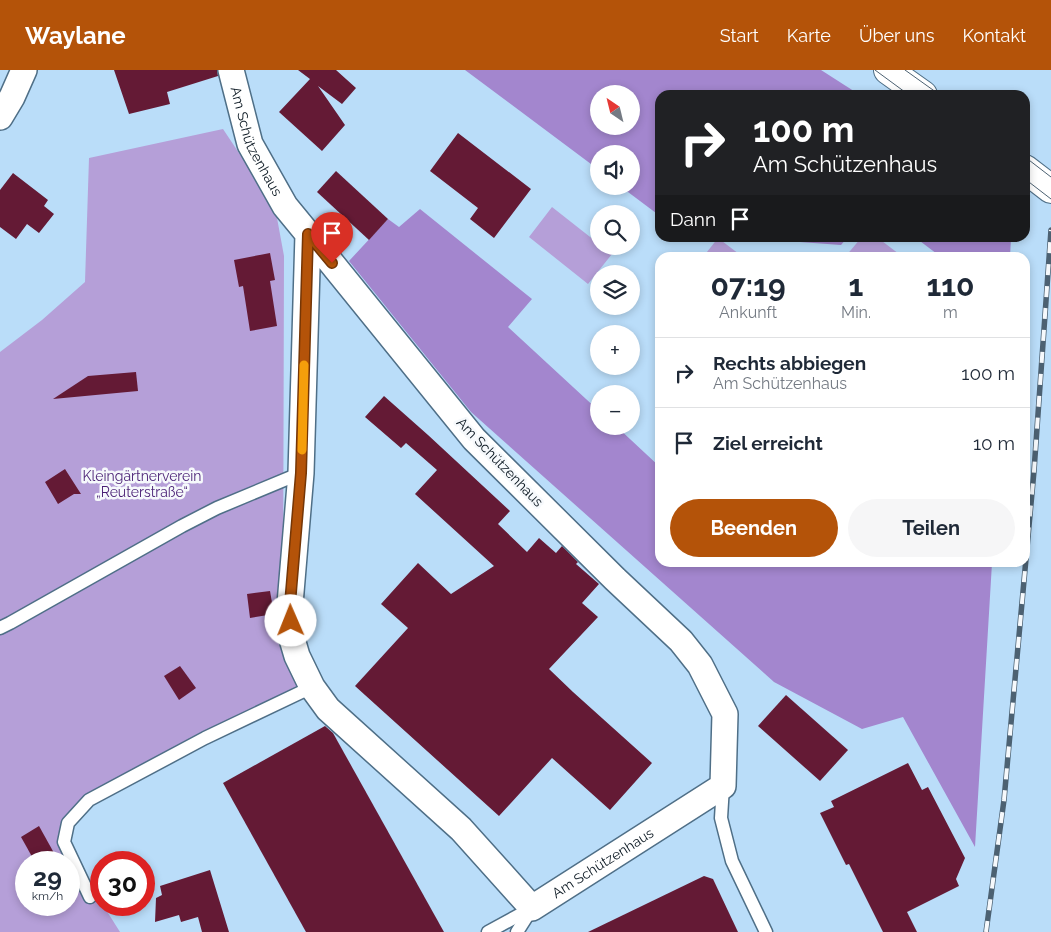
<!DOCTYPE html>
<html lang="de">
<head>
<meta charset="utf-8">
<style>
	body { margin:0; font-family:Raleway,sans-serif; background:#f6f6f7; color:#1f2937; height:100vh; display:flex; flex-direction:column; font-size:19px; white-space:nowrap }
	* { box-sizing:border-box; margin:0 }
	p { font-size:16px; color:#747a83 }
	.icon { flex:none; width:28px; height:28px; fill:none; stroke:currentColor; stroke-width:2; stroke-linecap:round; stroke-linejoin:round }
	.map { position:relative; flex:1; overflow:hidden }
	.sheet { position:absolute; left:655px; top:182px; width:375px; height:315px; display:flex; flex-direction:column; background:#fff; border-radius:15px; box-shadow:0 2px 8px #0003 }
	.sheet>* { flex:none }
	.hud { position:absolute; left:655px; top:20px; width:375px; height:152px; border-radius:15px; box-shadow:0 2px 8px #0003; background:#202124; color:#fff; overflow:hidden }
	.needle { width:32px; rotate:325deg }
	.buttons { position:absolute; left:590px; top:15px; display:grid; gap:10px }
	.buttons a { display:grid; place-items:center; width:50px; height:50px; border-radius:50%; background:#fff; box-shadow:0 2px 8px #0003; font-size:25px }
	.speed { position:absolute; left:15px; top:781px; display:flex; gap:10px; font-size:25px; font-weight:700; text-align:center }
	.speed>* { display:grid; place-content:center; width:65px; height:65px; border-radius:50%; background:#fff; box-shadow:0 2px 8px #0003; line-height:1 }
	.speed small { font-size:12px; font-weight:400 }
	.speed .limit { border:8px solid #d22; background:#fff; color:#111 }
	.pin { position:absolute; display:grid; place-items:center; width:42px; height:42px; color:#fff; margin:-51px -21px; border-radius:50% 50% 50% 0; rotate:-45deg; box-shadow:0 0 5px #0007 }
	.pin .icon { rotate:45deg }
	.me { position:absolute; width:55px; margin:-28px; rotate:359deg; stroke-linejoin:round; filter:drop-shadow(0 0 4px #0008) }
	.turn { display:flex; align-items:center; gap:18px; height:105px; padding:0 15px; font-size:22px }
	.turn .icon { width:65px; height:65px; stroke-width:2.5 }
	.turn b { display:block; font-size:35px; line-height:42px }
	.then { display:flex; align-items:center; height:48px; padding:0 15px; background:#0003; gap:10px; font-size:19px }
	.eta { display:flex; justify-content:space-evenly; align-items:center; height:85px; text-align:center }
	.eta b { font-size:30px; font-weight:700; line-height:35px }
	.primary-button { display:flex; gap:10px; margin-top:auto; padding:10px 15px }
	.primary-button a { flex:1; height:58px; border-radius:30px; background:#b45309; color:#fff; font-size:20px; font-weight:700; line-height:58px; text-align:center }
	.primary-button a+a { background:#f6f6f7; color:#1f2937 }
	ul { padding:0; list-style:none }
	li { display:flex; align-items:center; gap:15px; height:70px; padding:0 15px; border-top:1px solid #e0e1e3 }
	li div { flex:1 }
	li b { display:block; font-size:19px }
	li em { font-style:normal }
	header { display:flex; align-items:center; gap:30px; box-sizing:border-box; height:70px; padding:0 25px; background:#b45309; color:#fff }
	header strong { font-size:24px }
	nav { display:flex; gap:28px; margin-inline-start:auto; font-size:18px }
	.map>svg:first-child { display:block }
</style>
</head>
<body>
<header>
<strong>Waylane</strong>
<nav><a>Start</a><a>Karte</a><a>Über uns</a><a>Kontakt</a></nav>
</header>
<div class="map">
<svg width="1051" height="862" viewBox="0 0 1051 862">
	<rect width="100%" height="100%" fill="#baddf9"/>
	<!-- green -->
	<g fill="#b59fd8" fill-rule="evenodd">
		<path d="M223,59L275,137L284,186L283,547L288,589L299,621L87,729L63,773L101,832V835H103L120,862H0V282L42,250L85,212L89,88ZM26,792H69V835H26Z"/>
		<polygon points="552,137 599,174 599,176 602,176 612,184 588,214 529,167"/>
		<polygon points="718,168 743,187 703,187"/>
		<polygon points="861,168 878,168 903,187 845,187"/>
	</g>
	<!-- forest -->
	<g fill="#a386ce" fill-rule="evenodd">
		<path d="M465,0H821L860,25H660V146L620,116H631V84H599V100ZM599,24H631V56H599Z"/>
		<polygon points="420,139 532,229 508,257 599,341 599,356 616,356 660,397 660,492 992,493 975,777 903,647 862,659 774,612 471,342 349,191 388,149 399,157"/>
		<polygon points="746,168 847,168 841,175"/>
		<polygon points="916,168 1011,168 1010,187 941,187"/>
	</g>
	<!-- building -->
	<g fill="#641a35">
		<polygon points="114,0 217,0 218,6 167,22 170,34 129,44"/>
		<polygon points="298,0 336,0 356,18 342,34 318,16 345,55 322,81 279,42 310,9"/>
		<polygon points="458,63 531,119 494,168 470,149 478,138 430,101"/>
		<polygon points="336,101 388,149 369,170 317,122"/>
		<polygon points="13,103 48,130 44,136 54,144 39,163 27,154 16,169 0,157 0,120"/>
		<polygon points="270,183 275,210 270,211 277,256 250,261 243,216 239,217 234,190"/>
		<polygon points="136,302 138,321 53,329 88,306"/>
		<polygon points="384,326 428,365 510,441 498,454 527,482 539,468 556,483 562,476 578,492 576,494 599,514 582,533 598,547 549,599 573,622 652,693 610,740 552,688 499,746 355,616 408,558 381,534 418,493 451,524 494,496 415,424 437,400 406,373 401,378 365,347"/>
		<polygon points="65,399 81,424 74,424 58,434 45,412"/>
		<polygon points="270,521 274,544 250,548 247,524"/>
		<polygon points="180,596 196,618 179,630 164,606"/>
		<polygon points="786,625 848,680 820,711 758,656"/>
		<polygon points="325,656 333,663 444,862 306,862 223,713"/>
		<polygon points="908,693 922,720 928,717 965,788 956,809 959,816 907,842 917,862 883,862 849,794 846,795 820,743 834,737 831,731"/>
		<polygon points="39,756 54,783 38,792 35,792 21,767"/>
		<polygon points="210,800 229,862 202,862 198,847 181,852 179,845 155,852 156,828 162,825 160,816"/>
		<polygon points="704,806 713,809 738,862 588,862"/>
	</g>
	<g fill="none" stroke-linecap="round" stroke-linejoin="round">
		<!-- service casing -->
		<g stroke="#4f6f87" stroke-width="15">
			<g id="service">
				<polyline points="0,558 10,553 182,456 217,438 301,403"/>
				<polyline points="723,716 721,748 732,791 766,862"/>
				<polyline points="90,827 64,772 68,753 89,730 205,668 312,617"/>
				<polyline points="488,862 532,838"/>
				<polyline points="517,862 531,840"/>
			</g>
		</g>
		<!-- minor casing -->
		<g stroke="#4f6f87" stroke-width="28">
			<g id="minor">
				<path id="s1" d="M231,0L250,74L285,136L308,164L301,403L290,534L292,569L297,586L312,617L328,639L461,759L532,838L723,716L725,644L700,595L681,571L615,509L474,369L308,164"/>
				<polyline points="0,47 12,27 24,0"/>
			</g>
		</g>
		<!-- primary casing -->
		<g stroke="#4f6f87" stroke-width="30">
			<g id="primary">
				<polyline points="888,0 923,25"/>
				<polyline points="1025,99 1051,119"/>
			</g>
		</g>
		<!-- service -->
		<use href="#service" stroke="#fff" stroke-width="12"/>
		<!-- minor -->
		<use href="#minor" stroke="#fff" stroke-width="25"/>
		<!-- primary -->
		<use href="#primary" stroke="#fff" stroke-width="28"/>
		<!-- tram -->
		<g stroke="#4c6172" stroke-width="1">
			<polyline points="875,0 909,25"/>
			<polyline points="905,0 940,25"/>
			<polyline points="1025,87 1051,107"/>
			<polyline points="1025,109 1051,129"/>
		</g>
		<!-- rail casing -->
		<g stroke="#4c6172" stroke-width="5.5">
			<polyline id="rail" points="986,862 1004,730 1034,401 1051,160"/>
		</g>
		<!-- rail -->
		<use href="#rail" stroke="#f6f9fc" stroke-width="4" stroke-dasharray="11" stroke-linecap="butt"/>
	</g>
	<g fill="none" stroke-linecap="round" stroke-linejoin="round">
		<!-- route casing -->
		<g stroke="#753606" stroke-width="12">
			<polyline id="route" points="291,551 290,534 301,403 308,164 332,193"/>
		</g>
		<!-- route -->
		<use href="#route" stroke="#b45309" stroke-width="9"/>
		<!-- slow -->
		<polyline stroke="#f59e0b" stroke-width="9" points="302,380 304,295"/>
	</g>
	<g text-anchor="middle" stroke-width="5" stroke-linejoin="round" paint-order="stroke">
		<!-- street labels -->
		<g font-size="14" fill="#0a1721" stroke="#f6f9fc">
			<text dy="5" stroke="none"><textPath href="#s1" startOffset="76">Am Schützenhaus</textPath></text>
			<text transform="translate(500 392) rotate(46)" y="5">Am Schützenhaus</text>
			<text dy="5" stroke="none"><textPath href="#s1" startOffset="1038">Am Schützenhaus</textPath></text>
		</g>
		<!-- park labels -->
		<g font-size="14" fill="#491f74" stroke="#f6f9fc">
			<text x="142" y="411">Kleingärtnerverein<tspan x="142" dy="16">„Reuterstraße“</tspan></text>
		</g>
	</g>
</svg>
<div class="buttons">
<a><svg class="needle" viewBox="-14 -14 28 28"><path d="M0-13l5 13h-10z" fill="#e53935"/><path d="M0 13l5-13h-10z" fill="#747a83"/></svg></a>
<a><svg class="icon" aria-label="sound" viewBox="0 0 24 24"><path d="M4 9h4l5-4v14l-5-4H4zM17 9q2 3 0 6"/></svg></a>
<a><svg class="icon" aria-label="search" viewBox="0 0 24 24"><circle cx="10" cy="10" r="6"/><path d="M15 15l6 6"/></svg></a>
<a><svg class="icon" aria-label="layers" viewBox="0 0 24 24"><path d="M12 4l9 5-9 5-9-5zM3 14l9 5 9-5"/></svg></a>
<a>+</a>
<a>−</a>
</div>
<div class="speed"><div>29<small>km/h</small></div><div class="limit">30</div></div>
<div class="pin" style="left:332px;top:193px;background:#d93025"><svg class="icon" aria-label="arrive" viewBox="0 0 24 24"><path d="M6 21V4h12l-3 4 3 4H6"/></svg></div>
<svg class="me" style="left:291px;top:551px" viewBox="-20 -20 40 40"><circle r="19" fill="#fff"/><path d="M0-13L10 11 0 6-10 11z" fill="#b45309"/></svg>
<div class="hud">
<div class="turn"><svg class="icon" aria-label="right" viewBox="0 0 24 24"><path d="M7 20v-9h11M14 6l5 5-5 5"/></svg><div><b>100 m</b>Am Schützenhaus</div></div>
<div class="then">Dann<svg class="icon" aria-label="arrive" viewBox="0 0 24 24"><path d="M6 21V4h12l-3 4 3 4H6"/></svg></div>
</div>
<section class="sheet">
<div class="eta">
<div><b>07:19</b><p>Ankunft</p></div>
<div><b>1</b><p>Min.</p></div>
<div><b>110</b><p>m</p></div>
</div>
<ul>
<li><svg class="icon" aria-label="right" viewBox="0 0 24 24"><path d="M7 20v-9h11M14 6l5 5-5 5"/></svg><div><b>Rechts abbiegen</b><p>Am Schützenhaus</p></div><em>100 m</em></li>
<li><svg class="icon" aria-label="arrive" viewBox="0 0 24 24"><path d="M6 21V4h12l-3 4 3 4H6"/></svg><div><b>Ziel erreicht</b></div><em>10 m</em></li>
</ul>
<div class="primary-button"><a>Beenden</a><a>Teilen</a></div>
</section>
</div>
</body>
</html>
